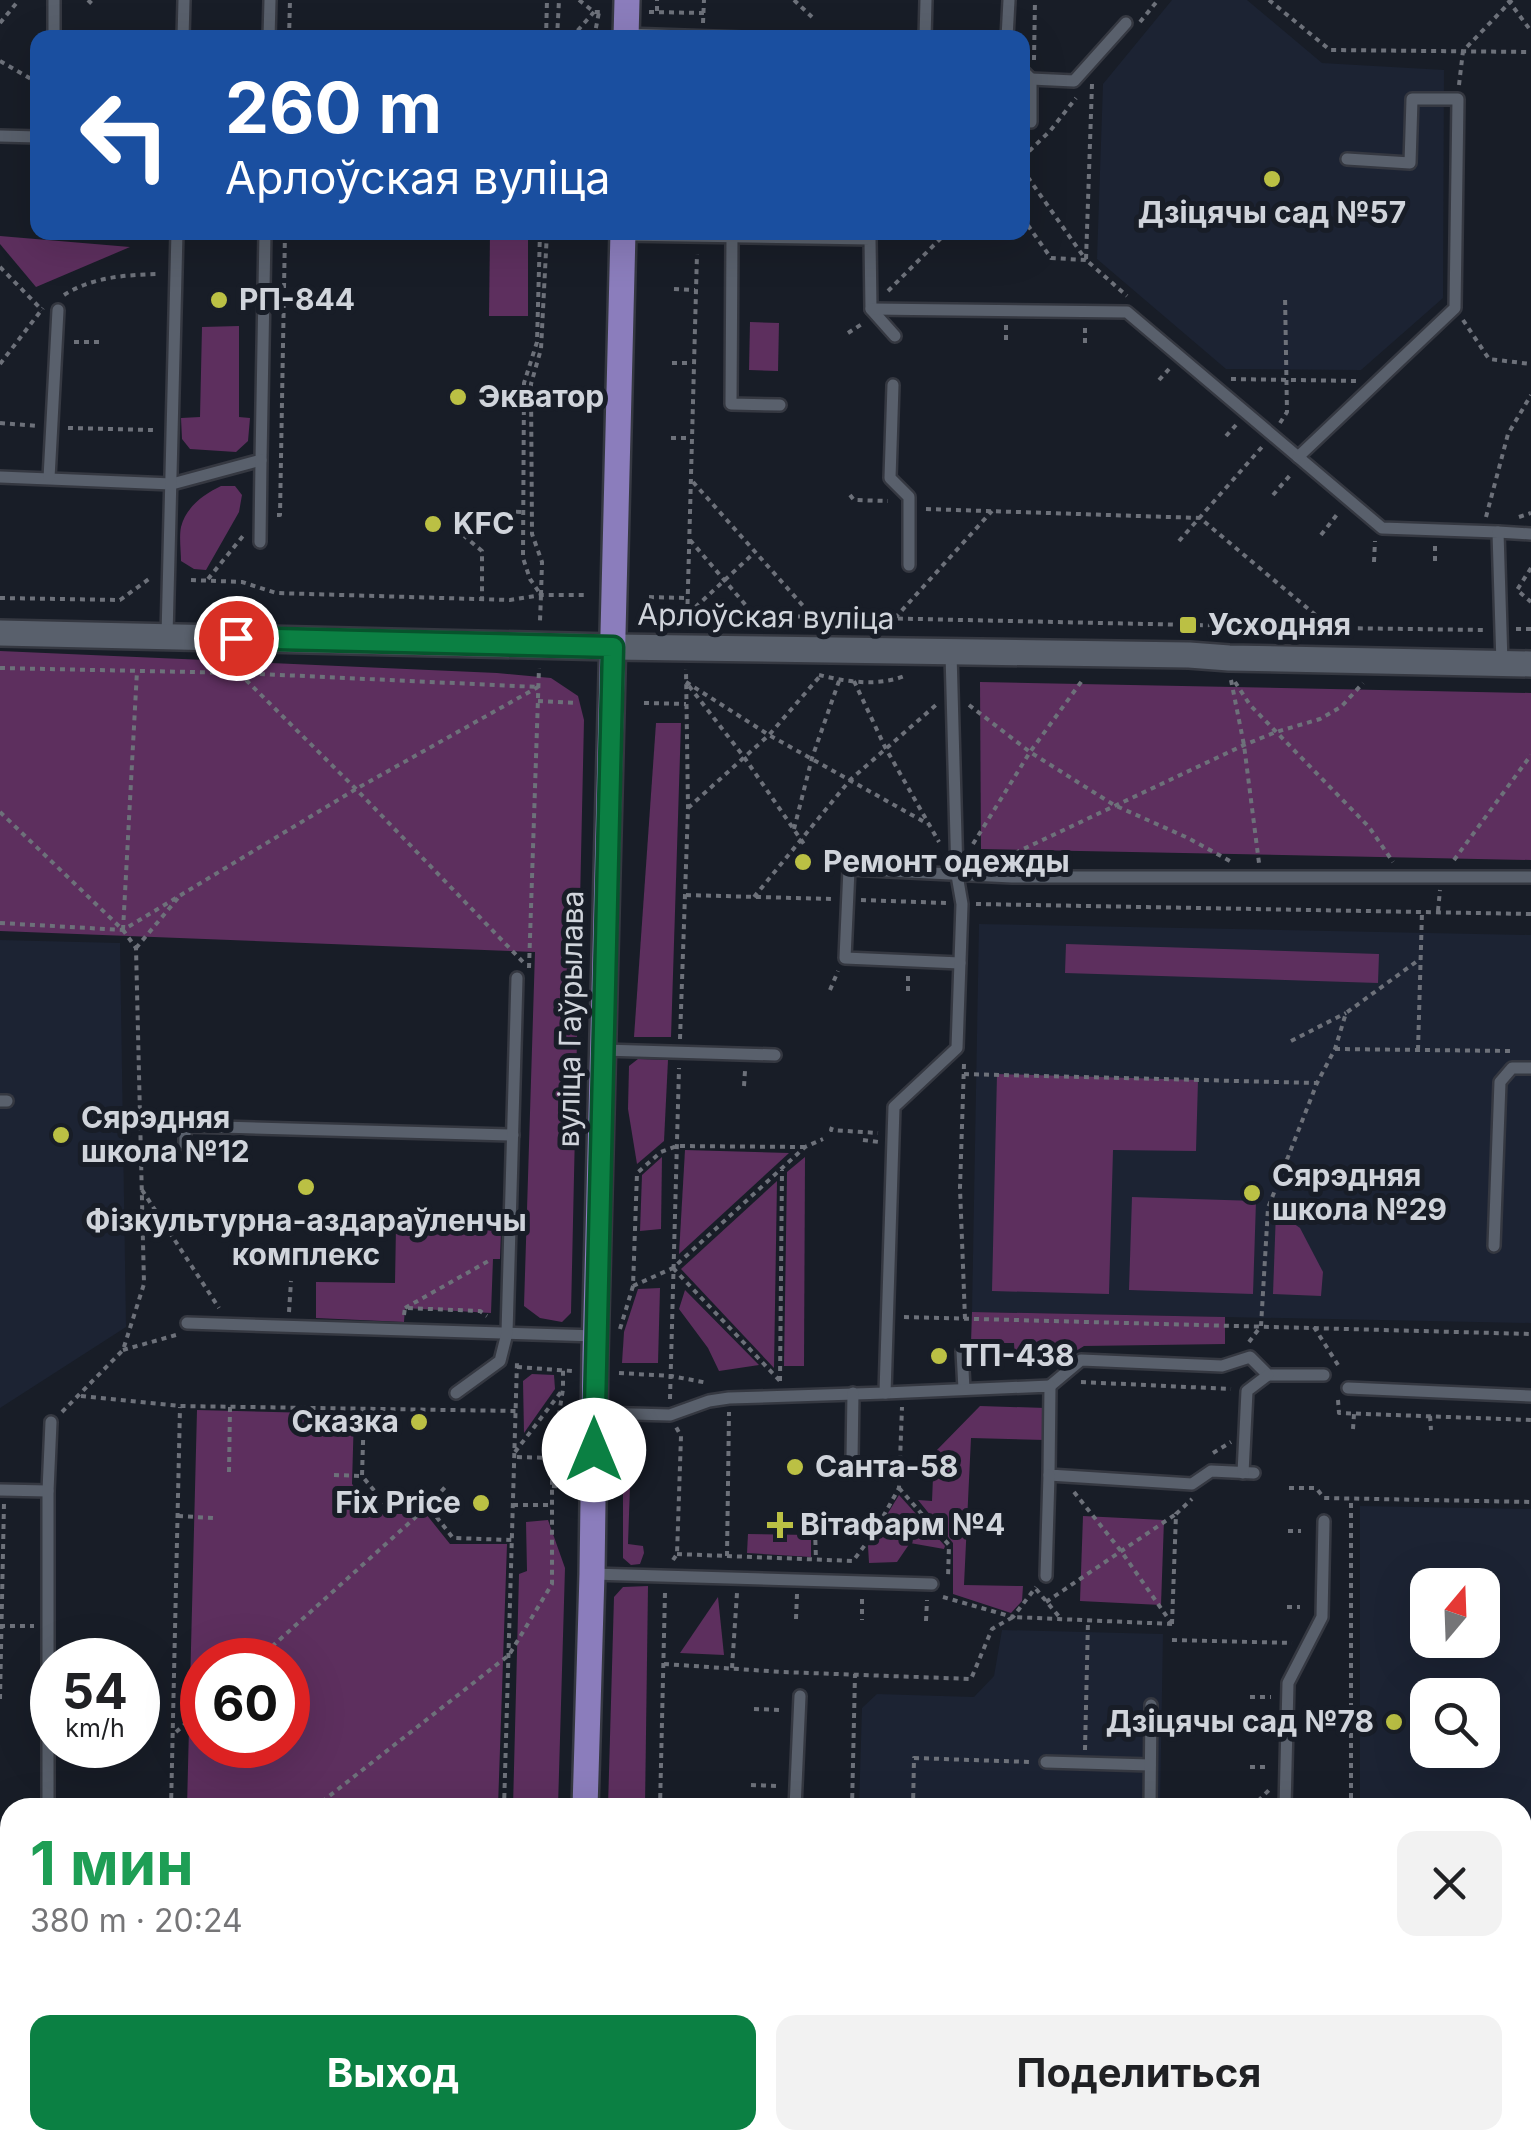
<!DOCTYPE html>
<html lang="ru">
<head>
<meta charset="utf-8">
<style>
	body { margin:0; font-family:Inter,sans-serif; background:#f2f2f2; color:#202124; height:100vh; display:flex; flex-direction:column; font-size:38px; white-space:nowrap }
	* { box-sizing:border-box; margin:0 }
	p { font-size:32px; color:#757577 }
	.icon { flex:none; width:55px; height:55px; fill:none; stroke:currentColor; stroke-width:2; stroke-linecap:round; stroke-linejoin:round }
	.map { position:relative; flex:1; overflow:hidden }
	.details { position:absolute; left:0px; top:1798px; width:1532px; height:352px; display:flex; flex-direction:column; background:#fff; border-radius:30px 30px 0 0; box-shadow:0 10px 40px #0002 }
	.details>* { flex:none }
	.banner { position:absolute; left:30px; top:30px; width:1000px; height:210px; border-radius:20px; box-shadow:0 10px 40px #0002; background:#1a4fa0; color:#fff; overflow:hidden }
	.needle { width:65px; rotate:19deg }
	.tools { position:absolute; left:1410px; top:1568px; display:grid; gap:20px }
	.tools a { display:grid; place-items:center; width:90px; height:90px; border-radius:20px; background:#fff; box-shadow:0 10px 40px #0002; font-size:50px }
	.speed { position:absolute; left:30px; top:1638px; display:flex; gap:20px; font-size:50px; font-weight:700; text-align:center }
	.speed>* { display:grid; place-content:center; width:130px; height:130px; border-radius:50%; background:#fff; box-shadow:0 10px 40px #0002; line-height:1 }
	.speed small { font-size:25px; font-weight:400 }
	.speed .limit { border:15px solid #d22; background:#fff; color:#111 }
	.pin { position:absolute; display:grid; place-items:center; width:85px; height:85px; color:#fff; margin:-42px; border:5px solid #fff; border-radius:50%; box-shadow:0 2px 10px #0007 }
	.me { position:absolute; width:110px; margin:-55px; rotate:0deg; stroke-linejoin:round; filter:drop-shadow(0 0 8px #0008) }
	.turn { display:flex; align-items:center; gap:35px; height:210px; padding:0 30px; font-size:45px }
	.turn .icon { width:130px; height:130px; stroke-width:2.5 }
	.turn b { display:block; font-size:70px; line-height:85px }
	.round { display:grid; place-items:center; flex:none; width:105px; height:105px; border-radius:20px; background:#f2f2f2 }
	.summary { display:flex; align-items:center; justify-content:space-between; height:170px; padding:0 30px }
	h1 { font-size:60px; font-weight:700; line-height:75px; color:#1e9e55 }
	.primary-button { display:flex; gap:20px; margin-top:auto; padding:20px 30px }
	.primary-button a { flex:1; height:115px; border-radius:20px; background:#0b8043; color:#fff; font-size:40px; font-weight:700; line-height:115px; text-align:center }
	.primary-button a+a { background:#f2f2f2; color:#202124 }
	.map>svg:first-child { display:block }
</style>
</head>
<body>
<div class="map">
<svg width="1531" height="2148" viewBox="0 0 1531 2148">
	<rect width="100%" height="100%" fill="#181d27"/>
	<!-- built -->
	<g fill="#1c2333" fill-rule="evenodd">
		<polygon points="1172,0 1247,0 1322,63 1444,70 1443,298 1361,370 1226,369 1097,259 1103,84"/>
		<polygon points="979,924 1531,935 1531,1323 972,1312"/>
		<polygon points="0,940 120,943 126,1327 0,1408"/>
		<path d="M1360,1506L1531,1509V1915L1523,1914L1522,1808L1360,1807ZM1482,1585V1640H1428V1585ZM1482,1695V1750H1428V1695Z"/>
		<polygon points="1002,1630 1163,1634 1160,1807 859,1808 862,1708 877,1694 974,1697 994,1676"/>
	</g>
	<!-- green -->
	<g fill="#5d2f5e" fill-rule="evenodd">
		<polygon points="490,233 528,233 528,316 489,316"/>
		<polygon points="0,236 130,247 36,287 0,244"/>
		<polygon points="750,322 779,323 778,371 749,370"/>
		<polygon points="239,326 239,417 250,418 248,441 236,452 190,449 182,439 181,418 200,417 202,327"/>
		<path d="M221,486H235L242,495L239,512L206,570L194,569L181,561C181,551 179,537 181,527C186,507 204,494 221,486Z"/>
		<polygon points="0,651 497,673 551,678 578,696 584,720 571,1313 562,1322 540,1318 524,1306 535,952 0,931"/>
		<polygon points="980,682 1531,693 1531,860 981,849"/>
		<polygon points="656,723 681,723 671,1037 634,1037"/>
		<polygon points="1066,944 1379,954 1378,983 1065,973"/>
		<polygon points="638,1059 668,1060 664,1141 637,1164 628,1109 629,1066"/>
		<polygon points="997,1074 1198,1080 1196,1151 1113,1150 1109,1294 992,1291"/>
		<polygon points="685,1150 789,1153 679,1254"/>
		<polygon points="662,1157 661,1229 640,1231 642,1175"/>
		<polygon points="805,1157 804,1366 784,1366 787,1172"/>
		<polygon points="777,1181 774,1368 681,1269"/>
		<polygon points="1132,1197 1256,1201 1253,1294 1129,1290"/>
		<polygon points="1276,1211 1300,1228 1323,1272 1321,1296 1273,1294"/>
		<polygon points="396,1226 501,1231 500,1259 493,1259 491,1313 405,1308 404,1322 316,1318 316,1282 395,1283"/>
		<polygon points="660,1288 658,1363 622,1363 624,1332 638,1289"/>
		<polygon points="685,1290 759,1365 719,1371 708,1348 679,1309"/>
		<polygon points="972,1312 1225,1317 1225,1344 1084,1346 1055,1364 1015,1360 1014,1343 971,1343"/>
		<polygon points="532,1374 554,1375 555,1389 524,1433 523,1381"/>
		<polygon points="980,1406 1046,1408 1045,1440 971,1438 964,1585 1023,1586 1022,1601 1011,1613 953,1594 953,1543 918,1500 932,1501 934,1453"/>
		<path d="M197,1410L354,1414L352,1484L379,1514H426L450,1544H507L498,1807H187ZM202,1660H288V1745H202Z"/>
		<polygon points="633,1433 642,1435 645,1439 645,1451 631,1457 628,1544 643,1546 644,1553 640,1564 631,1565 623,1558 623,1450 625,1442"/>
		<polygon points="899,1495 945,1546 944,1549 910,1543 897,1562 869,1563 868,1546"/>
		<polygon points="1083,1516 1164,1520 1161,1605 1080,1601"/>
		<polygon points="548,1520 565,1568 558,1807 513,1807 519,1574 527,1571 526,1522"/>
		<polygon points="748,1534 811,1535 811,1557 747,1553"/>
		<polygon points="648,1586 645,1807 608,1807 614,1597 623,1587"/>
		<polygon points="718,1597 724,1655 680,1653"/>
	</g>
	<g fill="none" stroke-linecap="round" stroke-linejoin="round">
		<!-- service casing -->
		<g stroke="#353841" stroke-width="16">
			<g id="service">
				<polyline points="627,34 742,38"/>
				<polyline points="54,38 54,0"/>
				<polyline points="183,38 184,0"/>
				<polyline points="269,38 270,0"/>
				<polyline points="925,38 926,0"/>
				<polyline points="1007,38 1009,0"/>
				<polyline points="1022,70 1031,79 1031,122"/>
				<polyline points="1031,79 1074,81 1126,23"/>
				<polyline points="0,136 38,137"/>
				<polyline points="623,235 870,239 871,309 895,336"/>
				<polyline points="732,236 731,404 780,405"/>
				<polyline points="871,309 1127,312 1382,528 1498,532 1502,664"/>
				<polyline points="893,385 890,478 909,497 909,565"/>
				<polyline points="1298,457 1455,308 1458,99 1412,99 1410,163 1347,159"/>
				<polyline points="0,477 172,484 261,460 265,232"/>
				<polyline points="49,478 58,310"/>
				<polyline points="1498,532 1531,534"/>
				<polyline points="260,542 261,460"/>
				<polyline points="167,636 177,232"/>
				<polyline points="960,963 845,958 849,869 1012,877 1531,877"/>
				<polyline points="603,1050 775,1055"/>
				<polyline points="0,1101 7,1101"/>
				<polyline points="185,1144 185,1126 513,1135"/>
				<polyline points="1494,1246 1500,1082 1512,1068 1531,1068"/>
				<polyline points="187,1323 596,1336"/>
				<polyline points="962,1351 964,1389"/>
				<polyline points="1050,1386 1081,1360 1222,1366 1250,1357 1268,1375 1324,1375"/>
				<polyline points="1348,1388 1531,1396"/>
				<polyline points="456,1393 500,1361 507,1333 517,978"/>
				<polyline points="885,1393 1050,1386 1049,1475 1192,1484 1211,1471 1254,1473"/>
				<polyline points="595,1413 670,1415 709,1401 729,1398 885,1393 894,1107 957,1048 962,904 957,875 951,653"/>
				<polyline points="852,1459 853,1393"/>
				<polyline points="1243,1473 1247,1391 1268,1375"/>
				<polyline points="0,1490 48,1491"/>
				<polyline points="592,1574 932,1584"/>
				<polyline points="1046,1576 1049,1475"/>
				<polyline points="1046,1762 1150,1765"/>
				<polyline points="48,1808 48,1491 51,1422"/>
				<polyline points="795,1808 800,1696"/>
				<polyline points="1150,1808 1151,1705"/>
				<polyline points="1285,1808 1288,1683 1322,1617 1324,1521"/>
				<polyline points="0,1853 10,1853"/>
				<polyline points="1522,1939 1531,1940"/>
				<polyline points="1522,2065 1531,2066"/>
				<polyline points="319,2148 319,2140"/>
				<polyline points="766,2148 767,2140"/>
				<polyline points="862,2148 862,2140"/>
				<polyline points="1291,2148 1291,2140"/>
				<polyline points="1431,2148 1431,2140"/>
			</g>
		</g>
		<!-- tertiary casing -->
		<g stroke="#353841" stroke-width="30">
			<polyline id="tertiary" points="0,633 613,647 1189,655 1229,658 1531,664"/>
		</g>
		<!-- primary casing -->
		<g stroke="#353841" stroke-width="30">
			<g id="primary">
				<polyline points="626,38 627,0"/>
				<polyline points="585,1808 592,1574 595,1355 623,232"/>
				<polyline points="576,2148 576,2140"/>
			</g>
		</g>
		<!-- path -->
		<g stroke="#6d717a" stroke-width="4" stroke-dasharray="5 5" stroke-linecap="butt">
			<polyline points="88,0 92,4"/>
			<polyline points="579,0 594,12 604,12"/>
			<polyline points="794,0 812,17"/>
			<polyline points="1269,0 1330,50 1531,52"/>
			<polyline points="1508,0 1531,31"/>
			<polyline points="657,11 657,0"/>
			<polyline points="649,12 704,13"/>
			<polyline points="1140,22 1158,0"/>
			<polyline points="0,23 19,0"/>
			<polyline points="703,23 704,0"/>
			<polyline points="289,38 290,0"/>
			<polyline points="546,38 547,0"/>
			<polyline points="557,38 559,0"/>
			<polyline points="571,38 594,12"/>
			<polyline points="594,38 599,12"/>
			<polyline points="1034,60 1035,0"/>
			<polyline points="0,61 38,83"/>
			<polyline points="1092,84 1086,260 1127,296"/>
			<polyline points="1459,85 1463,51 1512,0"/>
			<polyline points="1022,158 1050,131 1076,98"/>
			<polyline points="1022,169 1086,260"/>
			<polyline points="1022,217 1051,258 1086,260"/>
			<polyline points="540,232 537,342 524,383 523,558 530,579 541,595 540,621"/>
			<polyline points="0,267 42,310"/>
			<polyline points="674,289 695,290"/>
			<polyline points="888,291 947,232"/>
			<path d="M64,295C92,277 125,275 158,274"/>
			<polyline points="1463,320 1489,359 1531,364"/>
			<polyline points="1006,325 1006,340"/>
			<polyline points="1085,328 1085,343"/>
			<polyline points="848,333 862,324"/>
			<polyline points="74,342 99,342"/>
			<polyline points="672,363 692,363"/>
			<polyline points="0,364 43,308"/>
			<polyline points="1231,379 1356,381"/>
			<polyline points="1159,380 1169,369"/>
			<polyline points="0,423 38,426"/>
			<polyline points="1280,423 1287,412 1285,295"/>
			<polyline points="68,428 153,430"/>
			<polyline points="1226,436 1236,425"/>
			<polyline points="671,438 691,438"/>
			<polyline points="693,482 813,617"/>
			<polyline points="850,495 854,500 888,501"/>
			<polyline points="1273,495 1292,473"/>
			<polyline points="926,509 1200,518 1331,628"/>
			<polyline points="486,511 521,512"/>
			<polyline points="277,515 280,515 285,232"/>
			<polyline points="1486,517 1508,434 1531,395"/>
			<polyline points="1519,517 1531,513"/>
			<polyline points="463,535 482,551 482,599"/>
			<polyline points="1321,535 1339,512"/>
			<polyline points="690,540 755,616"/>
			<polyline points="1179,541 1262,447"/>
			<polyline points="1435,561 1435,546"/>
			<polyline points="1374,562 1375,541"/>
			<polyline points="1531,568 1517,590 1531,602"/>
			<polyline points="208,579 243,536"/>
			<polyline points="191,580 242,582 276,593 510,600 541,595 585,595"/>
			<polyline points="541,595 542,562 532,534 531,384 541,349 547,232"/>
			<polyline points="649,597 688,598"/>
			<polyline points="0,598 120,600 149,579"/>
			<polyline points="688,614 1331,628 1486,630"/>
			<polyline points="688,614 754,553"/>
			<polyline points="895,618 992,511"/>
			<polyline points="687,624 697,254"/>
			<polyline points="1516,629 1531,629"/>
			<polyline points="0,668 239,673 538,687"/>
			<polyline points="239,673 356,789 523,962"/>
			<path d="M819,675C847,682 879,687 907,675"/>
			<polyline points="1231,680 1244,745 1259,863"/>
			<polyline points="854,681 885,747 939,842"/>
			<polyline points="686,682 769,735 928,824"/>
			<polyline points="1235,682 1250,705 1369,827 1393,862"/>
			<polyline points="689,686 744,757 806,847"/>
			<polyline points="538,701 577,703"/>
			<polyline points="644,703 686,704"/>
			<polyline points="969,705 1030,752 1114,805 1188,838 1230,861"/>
			<polyline points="688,808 769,735 821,675"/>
			<polyline points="0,812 123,930 136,948 144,1284 123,1350 62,1412"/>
			<polyline points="794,829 812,758 839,681"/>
			<polyline points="973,844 1030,752 1084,678"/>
			<polyline points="1454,860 1531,755"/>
			<polyline points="1015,864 1017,852 1244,745 1276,732 1320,719 1341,707 1363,683"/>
			<polyline points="686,895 831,899"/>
			<polyline points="754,897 850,780 936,705"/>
			<polyline points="861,900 946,903"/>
			<polyline points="976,904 1531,914"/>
			<polyline points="1438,911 1440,890"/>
			<polyline points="0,923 123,930 356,789 538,687"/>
			<polyline points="123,930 137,671"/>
			<polyline points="136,948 178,898"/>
			<polyline points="529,968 539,668"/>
			<polyline points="830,990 838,971"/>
			<polyline points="908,991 908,976"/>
			<polyline points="680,1039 688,808 686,669"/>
			<polyline points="1291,1041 1346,1013"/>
			<polyline points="1335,1049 1511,1051"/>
			<polyline points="1418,1050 1422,912"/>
			<polyline points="964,1064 960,1188 965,1319"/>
			<polyline points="964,1074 1317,1083"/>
			<polyline points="744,1086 745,1071"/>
			<polyline points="832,1127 831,1130 878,1133"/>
			<polyline points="863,1140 879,1142"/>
			<polyline points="142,1190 219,1308"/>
			<polyline points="673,1268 780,1381"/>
			<polyline points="633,1286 673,1268 805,1147 823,1139"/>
			<polyline points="405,1308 492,1259"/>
			<polyline points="289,1312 291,1281"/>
			<polyline points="404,1315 405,1308 480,1311 487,1316"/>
			<polyline points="904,1317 1531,1334"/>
			<polyline points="1314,1327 1338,1365"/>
			<polyline points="620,1329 633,1286 637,1173 661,1152 677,1146 805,1147"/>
			<polyline points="1249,1342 1261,1326 1268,1208 1317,1083 1335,1049 1346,1013 1420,959"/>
			<polyline points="123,1350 176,1335"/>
			<polyline points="517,1367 572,1371"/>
			<polyline points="619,1373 671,1376 708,1383"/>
			<polyline points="780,1381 782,1170"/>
			<polyline points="1081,1382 1231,1389"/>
			<polyline points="81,1396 180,1406 516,1411"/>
			<polyline points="670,1399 679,1068"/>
			<polyline points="1338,1400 1339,1413 1531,1420"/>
			<polyline points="364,1410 362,1476 387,1506 428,1506 453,1538 512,1540"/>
			<polyline points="1430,1416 1431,1430"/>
			<polyline points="1353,1429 1354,1414"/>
			<polyline points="515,1452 561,1392"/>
			<polyline points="1213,1453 1231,1442"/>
			<polyline points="517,1457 552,1458"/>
			<polyline points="229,1472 230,1407"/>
			<polyline points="334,1475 362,1476"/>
			<polyline points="552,1486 572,1487"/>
			<polyline points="899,1488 949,1545 948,1579"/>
			<polyline points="1289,1488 1316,1488 1324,1498 1531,1502"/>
			<polyline points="1074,1492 1121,1551 1172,1624"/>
			<polyline points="513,1505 552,1505"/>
			<polyline points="178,1516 213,1518"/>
			<polyline points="815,1530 816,1560"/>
			<polyline points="1288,1531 1301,1531"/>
			<polyline points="677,1554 853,1561 874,1533 899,1488 902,1407"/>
			<polyline points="727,1556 729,1412"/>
			<polyline points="673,1560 677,1554 681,1436 676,1427"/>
			<polyline points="1036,1589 1061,1619"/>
			<polyline points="943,1597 1013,1617 1036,1587"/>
			<polyline points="862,1599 862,1620"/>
			<polyline points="1046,1602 1176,1514"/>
			<polyline points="1287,1607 1300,1607"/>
			<polyline points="796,1619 797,1594"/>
			<polyline points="926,1621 927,1600"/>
			<polyline points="1172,1624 1176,1514 1192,1499"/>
			<polyline points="0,1626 34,1626"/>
			<polyline points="1172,1640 1292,1643"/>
			<polyline points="257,1660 428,1506 447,1485"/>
			<polyline points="664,1664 782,1672 971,1679 992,1629 1013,1617 1172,1624"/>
			<polyline points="732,1668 737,1593"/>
			<polyline points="1250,1697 1271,1697"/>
			<polyline points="0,1699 4,1503"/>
			<polyline points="754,1709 781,1710"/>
			<polyline points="176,1732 202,1709"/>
			<polyline points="1085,1750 1088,1620"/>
			<polyline points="1250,1767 1270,1767"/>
			<polyline points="751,1785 778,1786"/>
			<polyline points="171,1808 180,1407"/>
			<polyline points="314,1808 509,1655 552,1584 552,1458 563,1389 563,1370"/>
			<polyline points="504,1808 517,1362"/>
			<polyline points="660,1808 665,1592"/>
			<polyline points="852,1808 855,1674"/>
			<polyline points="913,1808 914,1758 1030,1762"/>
			<polyline points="1251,1808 1269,1790"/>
			<polyline points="1351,1808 1351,1499"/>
			<polyline points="0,1876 10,1877"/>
			<polyline points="0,1943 2,1943"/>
			<polyline points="0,1985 1,1985"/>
			<polyline points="0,2029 1,2029"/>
			<polyline points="1526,2090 1530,2136"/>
			<polyline points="142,2148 147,2140"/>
			<polyline points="162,2148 162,2140"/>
			<polyline points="287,2148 294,2140"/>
			<polyline points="495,2148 496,2140"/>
			<polyline points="652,2148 652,2140"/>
			<polyline points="883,2148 883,2140"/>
			<polyline points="1265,2148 1266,2140"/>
			<polyline points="1454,2148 1455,2140"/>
		</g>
		<!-- service -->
		<use href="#service" stroke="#59606c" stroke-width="11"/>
		<!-- tertiary -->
		<use href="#tertiary" stroke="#59606c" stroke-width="25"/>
		<!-- primary -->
		<use href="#primary" stroke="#8b7dbc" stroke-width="25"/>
	</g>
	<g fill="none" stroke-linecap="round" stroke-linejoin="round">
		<!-- route casing -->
		<g stroke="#07532c" stroke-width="25">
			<polyline id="route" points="236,638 613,647 594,1450"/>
		</g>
		<!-- route -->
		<use href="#route" stroke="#0b8043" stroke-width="18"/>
	</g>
	<!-- markers -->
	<g fill="#bbc044" stroke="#181d27" stroke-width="4">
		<circle cx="1272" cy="179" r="10"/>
		<circle cx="219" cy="300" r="10"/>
		<circle cx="458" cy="397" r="10"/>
		<circle cx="433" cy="524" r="10"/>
		<rect x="1178" y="615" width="20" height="20" rx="5"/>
		<circle cx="803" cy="862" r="10"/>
		<circle cx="61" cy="1135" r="10"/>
		<circle cx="306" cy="1187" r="10"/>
		<circle cx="1252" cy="1193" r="10"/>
		<circle cx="939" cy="1356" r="10"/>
		<circle cx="419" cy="1422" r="10"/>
		<circle cx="795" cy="1467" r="10"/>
		<circle cx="481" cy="1503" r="10"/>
		<path d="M775 1510h10v10h10v10h-10v10h-10v-10h-10v-10h10z"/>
		<circle cx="1394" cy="1722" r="10"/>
	</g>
	<g text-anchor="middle" stroke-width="10" stroke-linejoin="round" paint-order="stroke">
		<!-- poi labels -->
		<g font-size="30" font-weight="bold" fill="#d0d4db" stroke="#181d27" text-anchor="start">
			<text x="1272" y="223" text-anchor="middle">Дзіцячы сад №57</text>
			<text x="239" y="310">РП-844</text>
			<text x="478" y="407">Экватор</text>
			<text x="453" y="534">KFC</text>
			<text x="1208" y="635">Усходняя</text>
			<text x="823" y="872">Ремонт одежды</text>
			<text x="81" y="1128">Сярэдняя<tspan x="81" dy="34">школа №12</tspan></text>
			<text x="1272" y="1186">Сярэдняя<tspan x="1272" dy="34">школа №29</tspan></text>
			<text x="306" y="1231" text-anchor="middle">Фізкультурна-аздараўленчы<tspan x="306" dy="34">комплекс</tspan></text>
			<text x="959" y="1366">ТП-438</text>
			<text x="399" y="1432" text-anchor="end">Сказка</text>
			<text x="815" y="1477">Санта-58</text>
			<text x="461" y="1513" text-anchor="end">Fix Price</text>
			<text x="800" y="1535">Вітафарм №4</text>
			<text x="1374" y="1732" text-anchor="end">Дзіцячы сад №78</text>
		</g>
		<!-- street labels -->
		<g font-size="30" fill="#d0d4db" stroke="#181d27">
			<text transform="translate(766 617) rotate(1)" y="10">Арлоўская вуліца</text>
			<text transform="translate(571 1019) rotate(-89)" y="10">вуліца Гаўрылава</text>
		</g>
	</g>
</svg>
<div class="tools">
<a><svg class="needle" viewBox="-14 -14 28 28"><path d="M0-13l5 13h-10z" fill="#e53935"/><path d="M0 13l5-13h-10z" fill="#757577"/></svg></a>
<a><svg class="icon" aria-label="search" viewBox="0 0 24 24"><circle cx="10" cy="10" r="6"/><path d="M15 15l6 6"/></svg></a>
</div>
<div class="speed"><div>54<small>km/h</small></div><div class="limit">60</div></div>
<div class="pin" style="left:236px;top:638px;background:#d93025"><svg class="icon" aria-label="arrive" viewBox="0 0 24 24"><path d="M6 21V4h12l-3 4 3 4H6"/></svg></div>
<svg class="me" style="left:594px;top:1450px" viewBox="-20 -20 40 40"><circle r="19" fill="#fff"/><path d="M0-13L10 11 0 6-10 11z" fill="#0b8043"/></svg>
<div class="banner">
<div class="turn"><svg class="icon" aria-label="left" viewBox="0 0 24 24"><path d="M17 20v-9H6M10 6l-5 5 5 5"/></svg><div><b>260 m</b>Арлоўская вуліца</div></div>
</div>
<section class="details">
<div class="summary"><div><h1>1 мин</h1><p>380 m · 20:24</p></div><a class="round"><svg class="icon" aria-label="close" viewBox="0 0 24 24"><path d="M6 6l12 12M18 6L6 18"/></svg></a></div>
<div class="primary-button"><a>Выход</a><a>Поделиться</a></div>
</section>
</div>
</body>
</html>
